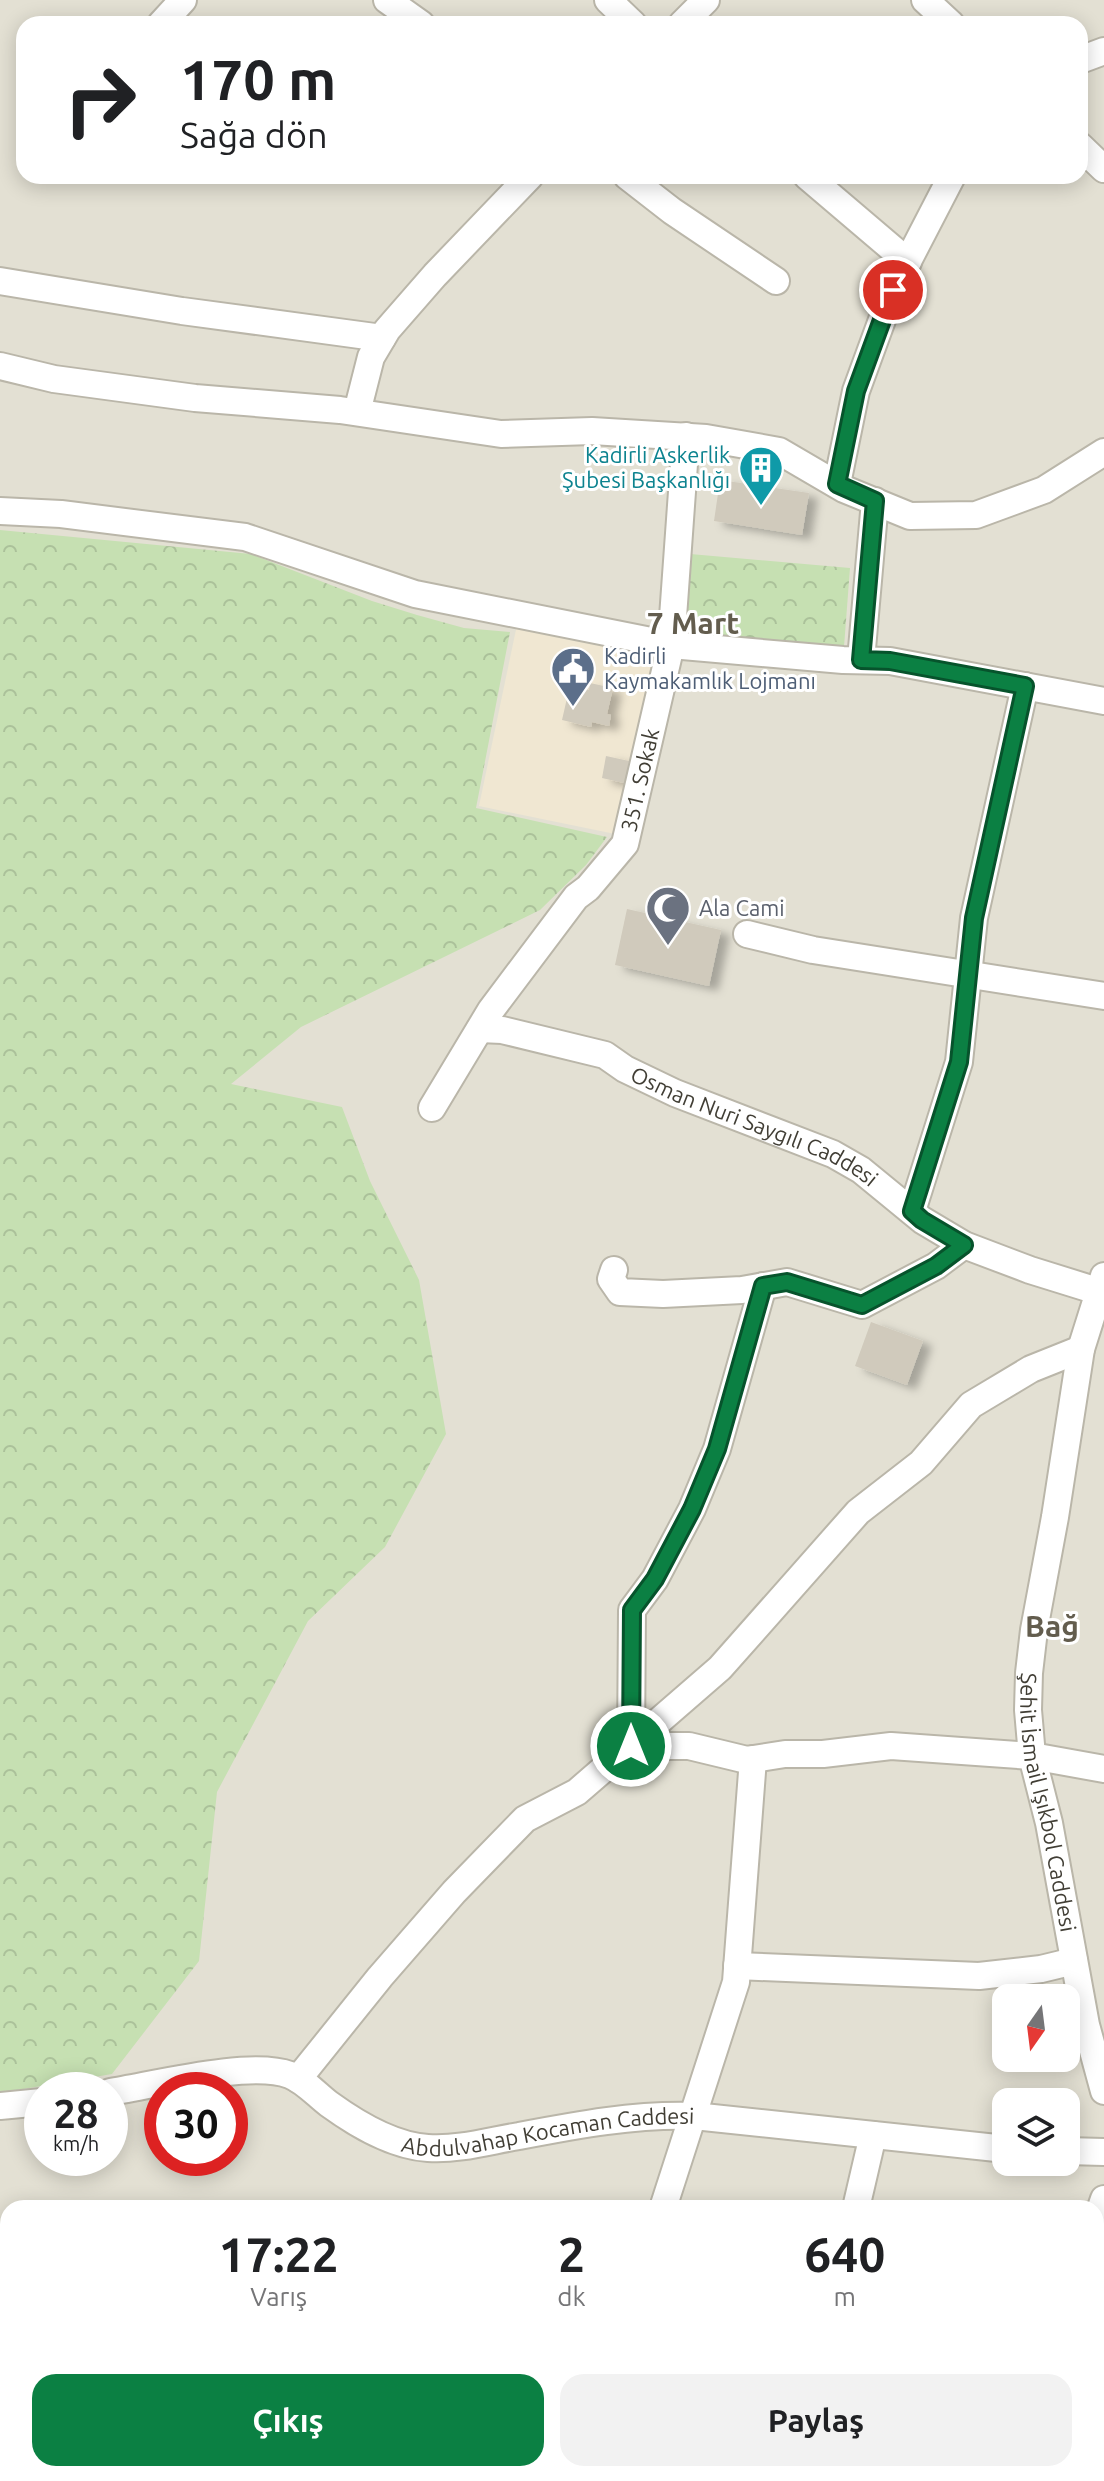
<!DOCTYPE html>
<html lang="tr">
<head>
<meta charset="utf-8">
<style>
	body { margin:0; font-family:Ubuntu,sans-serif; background:#f2f2f2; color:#202124; height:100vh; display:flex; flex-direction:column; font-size:30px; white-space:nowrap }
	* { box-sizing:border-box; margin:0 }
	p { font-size:26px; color:#757577 }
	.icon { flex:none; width:44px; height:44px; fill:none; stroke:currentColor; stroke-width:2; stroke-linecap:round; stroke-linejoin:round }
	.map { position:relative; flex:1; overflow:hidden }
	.panel { position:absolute; left:0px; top:2200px; width:1104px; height:282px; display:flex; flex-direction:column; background:#fff; border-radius:24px 24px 0 0; box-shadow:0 4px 20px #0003 }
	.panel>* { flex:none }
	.hud { position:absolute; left:16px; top:16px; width:1072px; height:168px; border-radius:24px; box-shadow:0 4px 20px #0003; background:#fff; color:#202124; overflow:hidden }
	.needle { width:52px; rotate:194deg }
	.controls { position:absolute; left:992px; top:1984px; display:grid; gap:16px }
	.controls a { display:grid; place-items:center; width:88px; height:88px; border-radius:16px; background:#fff; box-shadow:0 4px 20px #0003; font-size:40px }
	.speed { position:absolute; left:24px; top:2072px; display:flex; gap:16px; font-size:40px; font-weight:700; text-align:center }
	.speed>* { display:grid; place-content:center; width:104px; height:104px; border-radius:50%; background:#fff; box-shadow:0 4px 20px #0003; line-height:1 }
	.speed small { font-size:20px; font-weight:400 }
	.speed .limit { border:12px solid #d22; background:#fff; color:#111 }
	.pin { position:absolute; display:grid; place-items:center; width:68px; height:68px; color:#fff; margin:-34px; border:4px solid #fff; border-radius:50%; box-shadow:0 2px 8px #0007 }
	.me { position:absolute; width:88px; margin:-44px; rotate:0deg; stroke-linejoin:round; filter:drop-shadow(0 0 6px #0008) }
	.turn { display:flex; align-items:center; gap:28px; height:168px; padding:0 32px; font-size:36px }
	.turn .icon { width:104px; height:104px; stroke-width:2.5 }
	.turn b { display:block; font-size:56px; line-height:68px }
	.eta { display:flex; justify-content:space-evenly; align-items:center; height:136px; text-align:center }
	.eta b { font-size:48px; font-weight:700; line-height:56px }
	.button { display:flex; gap:16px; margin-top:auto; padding:16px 32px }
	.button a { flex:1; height:92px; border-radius:24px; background:#0b8043; color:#fff; font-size:32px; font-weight:700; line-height:92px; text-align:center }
	.button a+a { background:#f2f2f2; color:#202124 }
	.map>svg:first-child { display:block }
</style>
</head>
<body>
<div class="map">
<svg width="1104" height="2481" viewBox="0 0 1104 2481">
	<defs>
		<pattern id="forest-crowns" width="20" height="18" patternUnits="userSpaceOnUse" patternTransform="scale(2)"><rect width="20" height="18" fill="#c6e0b2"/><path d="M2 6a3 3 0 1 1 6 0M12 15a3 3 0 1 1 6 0" fill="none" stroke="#abc19a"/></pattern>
		<filter id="shadow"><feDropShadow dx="9" dy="5" stdDeviation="4" flood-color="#0004"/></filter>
	</defs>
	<rect width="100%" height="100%" fill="#f0eee5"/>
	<!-- residential -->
	<path fill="#e3e0d3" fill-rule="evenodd" d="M0,0H1104V2481H0ZM24,24H1080V176H24ZM1006,1998H1066V2058H1006ZM42,2090H110V2158H42ZM162,2090H230V2158H162ZM1006,2102H1066V2162H1006ZM8,2208H1096V2474H8Z"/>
	<!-- commercial -->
	<polygon fill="#f0e7d2" points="517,625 658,654 620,835 479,806"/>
	<!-- forest -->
	<g fill="url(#forest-crowns)">
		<polygon points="0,530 251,554 372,601 417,615 464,628 510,632 476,808 607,837 586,865 540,910 301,1027 231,1084 342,1107 370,1181 419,1280 446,1434 385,1547 308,1621 217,1792 199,1961 112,2074 0,2093"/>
		<polygon points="679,553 850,568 843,660 671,645"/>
	</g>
	<!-- building -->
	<g fill="#d0cabc" filter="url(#shadow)">
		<polygon points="720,480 809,493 802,535 714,521"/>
		<polygon points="590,683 613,688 607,714 611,715 609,726 592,722 591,727 562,720 570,685 589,690"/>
		<polygon points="606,756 629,761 624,783 602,778"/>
		<polygon points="627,909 721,930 709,986 615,965"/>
		<polygon points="871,1322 923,1341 907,1385 855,1366"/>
	</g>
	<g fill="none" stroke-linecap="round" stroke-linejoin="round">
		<!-- minor casing -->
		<g stroke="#bab6a9" stroke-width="30">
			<g id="minor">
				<polyline points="387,0 421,24"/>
				<polyline points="608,0 633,24"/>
				<polyline points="925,0 951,24"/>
				<polyline points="161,24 183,0"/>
				<polyline points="682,24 706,0"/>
				<polyline points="1080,60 1104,51"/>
				<polyline points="1080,146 1104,169"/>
				<polyline points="627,176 672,211 776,281"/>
				<polyline points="807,176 908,262"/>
				<polyline points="0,281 182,311 382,338"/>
				<polyline points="0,366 54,379 195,398 340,410 501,434 592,431 706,438 779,451 844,489 910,516 976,515 1044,490 1104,452"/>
				<polyline points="357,412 371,357 387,330 435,275 530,176"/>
				<polyline points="837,484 856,391 893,290 952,176"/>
				<polyline points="0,511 61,514 245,537 415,594 671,645 843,660 890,661 1104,701"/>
				<polyline points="861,660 875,501"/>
				<polyline points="747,934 813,950 1104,996"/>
				<path id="s1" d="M480,1029L502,1030L605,1055L625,1069L675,1093L833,1154L861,1170L922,1220L964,1245L1030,1270L1104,1293"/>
				<path id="s2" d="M432,1108L491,1010L576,897L588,888L625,844L671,645L686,436"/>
				<polyline points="912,1211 959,1062 974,918 1025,686"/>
				<polyline points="614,1270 611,1279 620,1292 663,1294 742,1290 787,1282 862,1305 936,1266 964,1245"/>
				<path id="s3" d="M1104,1276L1081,1349L1055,1517L1034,1630L1029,1673L1028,1710L1032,1756L1049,1823L1086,2025L1104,2091"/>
				<polyline points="763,1286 717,1449 692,1509 655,1579 632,1610 631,1746 689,1746 747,1760 785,1754 823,1754 891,1746 1032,1756 1104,1769"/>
				<polyline points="737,1966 979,1976 1041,1969 1074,1961"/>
				<polyline points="298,2079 380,1977 454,1892 525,1819 577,1792 720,1668 858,1512 921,1463 971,1405 1031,1369 1081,1349"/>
				<path id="s4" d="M110,2092C154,2085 251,2060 290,2075C305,2081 317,2095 329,2104C358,2125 393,2146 428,2148C459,2150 489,2141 519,2136C577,2125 635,2114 694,2116L1006,2149"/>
				<polyline points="0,2106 42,2102"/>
				<polyline points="1066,2151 1104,2152"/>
				<polyline points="663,2208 736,1982 753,1759"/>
				<polyline points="856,2208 873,2135"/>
				<polyline points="1096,2222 1104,2199"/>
				<polyline points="281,2474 283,2481"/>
				<polyline points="366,2474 375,2481"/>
				<polyline points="12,2481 25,2474"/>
				<polyline points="781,2481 783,2474"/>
				<polyline points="1014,2481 1015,2474"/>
			</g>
		</g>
		<!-- minor -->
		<use href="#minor" stroke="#fff" stroke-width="26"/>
	</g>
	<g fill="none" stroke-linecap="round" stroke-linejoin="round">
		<!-- route casing -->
		<g stroke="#07532c" stroke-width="20">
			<polyline id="route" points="631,1746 632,1610 655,1579 692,1509 717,1449 763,1286 787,1282 862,1305 936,1266 964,1245 922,1220 912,1211 959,1062 974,918 1025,686 890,661 861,660 875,501 837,484 856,391 893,290"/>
		</g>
		<!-- route -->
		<use href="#route" stroke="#0b8043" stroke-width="14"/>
	</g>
	<!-- icons -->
	<defs>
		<g id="building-pin" transform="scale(2.3)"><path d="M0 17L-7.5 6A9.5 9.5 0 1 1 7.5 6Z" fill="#0f9aa8" stroke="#fff"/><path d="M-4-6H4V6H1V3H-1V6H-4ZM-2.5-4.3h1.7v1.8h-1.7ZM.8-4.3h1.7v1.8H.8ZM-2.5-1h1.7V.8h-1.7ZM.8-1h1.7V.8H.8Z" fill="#fff"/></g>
		<g id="civic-pin" transform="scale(2.3)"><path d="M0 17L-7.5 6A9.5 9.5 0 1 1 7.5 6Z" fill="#5c6f8a" stroke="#fff"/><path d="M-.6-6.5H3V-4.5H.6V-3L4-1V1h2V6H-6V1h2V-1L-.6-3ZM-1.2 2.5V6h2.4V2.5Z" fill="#fff"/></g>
		<g id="mosque-pin" transform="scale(2.3)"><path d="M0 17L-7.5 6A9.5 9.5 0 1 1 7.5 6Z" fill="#6b7280" stroke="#fff"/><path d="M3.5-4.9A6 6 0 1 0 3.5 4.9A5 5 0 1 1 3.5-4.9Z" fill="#fff"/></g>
	</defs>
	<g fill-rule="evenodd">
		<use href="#building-pin" x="761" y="468"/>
		<use href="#civic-pin" x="573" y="669"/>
		<use href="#mosque-pin" x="668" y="908"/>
	</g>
	<g text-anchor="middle" stroke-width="6" stroke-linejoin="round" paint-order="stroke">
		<!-- culture labels -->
		<g font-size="22" fill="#0d838f" stroke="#fff" text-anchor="end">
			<text x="730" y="463">Kadirli Askerlik<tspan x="730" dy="25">Şubesi Başkanlığı</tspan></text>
		</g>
		<!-- service labels -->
		<g font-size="22" fill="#4e5e75" stroke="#fff" text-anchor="start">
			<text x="604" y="664">Kadirli<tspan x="604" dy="25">Kaymakamlık Lojmanı</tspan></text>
		</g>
		<!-- street labels -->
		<g font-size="22" fill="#413e35" stroke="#fff">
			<text dy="8" stroke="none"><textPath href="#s2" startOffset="394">351. Sokak</textPath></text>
			<text dy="8" stroke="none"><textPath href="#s1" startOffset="294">Osman Nuri Saygılı Caddesi</textPath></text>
			<text dy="8" stroke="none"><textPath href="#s3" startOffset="536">Şehit İsmail Işıkbol Caddesi</textPath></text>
			<text dy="8" stroke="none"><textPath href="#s4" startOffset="462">Abdulvahap Kocaman Caddesi</textPath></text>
		</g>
		<!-- worship labels -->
		<g font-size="22" fill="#5b616d" stroke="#fff" text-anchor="start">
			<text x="699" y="916">Ala Cami</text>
		</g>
		<!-- district labels -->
		<g font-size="30" font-weight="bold" fill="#635d4e" stroke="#fff">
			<text x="693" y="634">7 Mart</text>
			<text x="1052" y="1637">Bağ</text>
		</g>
	</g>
</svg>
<div class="controls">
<a><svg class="needle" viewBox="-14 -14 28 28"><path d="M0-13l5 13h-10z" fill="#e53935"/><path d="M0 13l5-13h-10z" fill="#757577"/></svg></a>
<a><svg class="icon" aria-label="layers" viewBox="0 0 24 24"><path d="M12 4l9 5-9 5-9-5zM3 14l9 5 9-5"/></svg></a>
</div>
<div class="speed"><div>28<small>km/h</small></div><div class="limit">30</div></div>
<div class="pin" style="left:893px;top:290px;background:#d93025"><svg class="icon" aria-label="arrive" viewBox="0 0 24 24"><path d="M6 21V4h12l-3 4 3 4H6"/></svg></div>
<svg class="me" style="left:631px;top:1746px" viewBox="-20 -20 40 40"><circle r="17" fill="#0b8043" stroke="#fff" stroke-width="3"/><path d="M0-11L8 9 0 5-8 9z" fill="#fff"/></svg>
<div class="hud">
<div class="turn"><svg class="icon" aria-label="right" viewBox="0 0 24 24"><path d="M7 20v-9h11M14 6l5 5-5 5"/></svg><div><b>170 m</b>Sağa dön</div></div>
</div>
<section class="panel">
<div class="eta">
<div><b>17:22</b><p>Varış</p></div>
<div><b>2</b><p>dk</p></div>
<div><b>640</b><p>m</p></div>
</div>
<div class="button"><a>Çıkış</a><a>Paylaş</a></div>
</section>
</div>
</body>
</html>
